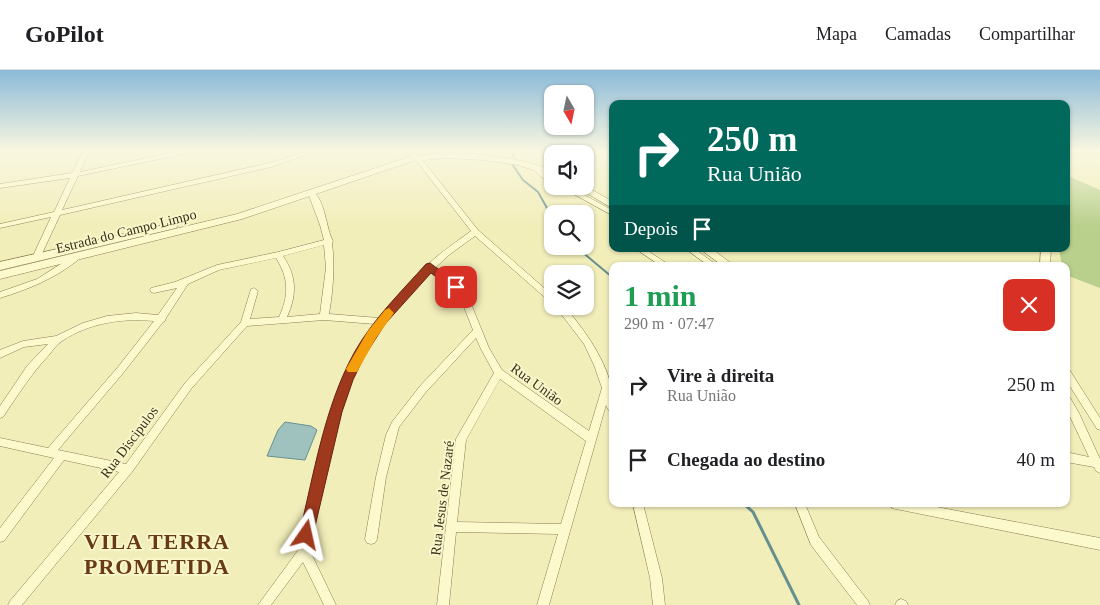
<!DOCTYPE html>
<html lang="pt">
<head>
<meta charset="utf-8">
<style>
	body { margin:0; font-family:"Times New Roman",serif; background:#f6f6f6; color:#202124; height:100vh; display:flex; flex-direction:column; font-size:19px; white-space:nowrap }
	* { box-sizing:border-box; margin:0 }
	p { font-size:16px; color:#757577 }
	.icon { flex:none; width:28px; height:28px; fill:none; stroke:currentColor; stroke-width:2; stroke-linecap:round; stroke-linejoin:round }
	.map { position:relative; flex:1; overflow:hidden }
	.details { position:absolute; left:609px; top:192px; width:461px; height:245px; display:flex; flex-direction:column; background:#fff; border-radius:10px; box-shadow:0 1px 4px #0004 }
	.details>* { flex:none }
	.top-card { position:absolute; left:609px; top:30px; width:461px; height:152px; border-radius:10px; box-shadow:0 1px 4px #0004; background:#00695c; color:#fff; overflow:hidden }
	.needle { width:32px; rotate:171deg }
	.tools { position:absolute; left:544px; top:15px; display:grid; gap:10px }
	.tools a { display:grid; place-items:center; width:50px; height:50px; border-radius:10px; background:#fff; box-shadow:0 1px 4px #0004; font-size:25px }
	.pin { position:absolute; display:grid; place-items:center; width:42px; height:42px; color:#fff; margin:-21px; border-radius:10px; box-shadow:0 2px 8px #0006 }
	.me { position:absolute; width:55px; margin:-28px; rotate:11deg; stroke-linejoin:round; filter:drop-shadow(0 0 4px #0008) }
	.turn { display:flex; align-items:center; gap:18px; height:105px; padding:0 15px; font-size:22px }
	.turn .icon { width:65px; height:65px; stroke-width:2.5 }
	.turn b { display:block; font-size:35px; line-height:42px }
	.then { display:flex; align-items:center; height:48px; padding:0 15px; background:#0003; gap:10px; font-size:19px }
	.round { display:grid; place-items:center; flex:none; width:52px; height:52px; border-radius:10px; background:#f6f6f6 }
	.headline { display:flex; align-items:center; justify-content:space-between; height:85px; padding:0 15px }
	h1 { font-size:30px; font-weight:600; line-height:38px; color:#1e9e55 }
	ul { padding:0; list-style:none }
	li { display:flex; align-items:center; gap:15px; height:75px; padding:0 15px }
	li div { flex:1 }
	li b { display:block; font-size:19px }
	li em { font-style:normal }
	header { display:flex; align-items:center; gap:30px; box-sizing:border-box; height:70px; padding:0 25px; background:#fff; border-bottom:1px solid #e0e0e0 }
	header strong { font-size:24px }
	nav { display:flex; gap:28px; margin-inline-start:auto; font-size:18px }
	.map>svg:first-child { display:block }
</style>
</head>
<body>
<header>
<strong>GoPilot</strong>
<nav><a>Mapa</a><a>Camadas</a><a>Compartilhar</a></nav>
</header>
<div class="map">
<svg width="1100" height="535" viewBox="0 0 1100 535">
	<rect width="100%" height="100%" fill="#f2eeba"/>
	<!-- green -->
	<polygon fill="#b9d08d" points="1066,105 1100,120 1100,218 1066,205 1066,196 1062,196 1059,179 1066,179"/>
	<!-- water -->
	<polygon fill="#9fc2bf" stroke="#66908f" points="285,352 311,356 317,360 305,390 267,386 278,360"/>
	<g fill="none" stroke-linecap="round" stroke-linejoin="round">
		<!-- stream-far1 -->
		<g stroke="#66908f" stroke-width="2">
			<polyline points="513,86 514,81"/>
			<polyline points="512,94 523,110 538,122 552,147"/>
			<polyline points="575,176 612,207"/>
		</g>
		<!-- stream -->
		<polyline stroke="#66908f" stroke-width="3" points="744,434 753,442 799,535"/>
		<!-- minor casing -->
		<g stroke="#8a7d53" stroke-width="1">
			<g id="minor">
				<polygon points="83,81 89,81 80,102 180,81 191,81 188,83 78,106 62,140 269,93 309,81 318,81 271,97 60,145 40,188 39,190 33,190 32,188 51,147 0,158 0,154 54,142 70,108 0,118 0,114 72,103"/>
				<path d="M411,81H417L416,87H420L478,160L552,225V232L549,231L475,166L449,185L436,197L452,208L467,224L489,278L502,300L589,361L602,318L594,295L584,274L555,236H564C584,259 608,292 612,322C613,328 612,335 612,342L609,341L606,335L549,535H537L558,464L456,462L449,535H437L456,369L494,303L481,279L476,268L426,322L399,357L386,407L377,469L375,473L371,474L367,473L365,469L376,407L386,365L392,352L420,316L473,260L460,227L446,212L431,202L413,219L384,253L363,287L352,310L341,342L315,443L310,481L336,535H324L303,492L271,535H258L299,479L305,443L331,342L342,310L355,285L375,254L324,250L247,256L191,319L132,402L22,535H8L10,531L119,402L64,390L4,471L0,472V458L54,388L0,376V368L48,378L118,297L154,251C122,248 89,253 62,271C57,274 53,280 49,285C31,304 18,325 3,347L0,348V336L27,296L48,274L24,277L0,288V280L23,271L56,266L83,253L107,246L136,243L158,245L177,218L154,223L151,222L150,220L151,218L175,212L217,195L278,182L324,170L320,155L308,123L312,121C325,128 326,159 333,171L332,173C335,197 333,220 329,244L379,248C394,230 410,211 427,195C440,183 456,172 471,161L415,89L414,90H410L409,89ZM324,175L326,198L320,244L287,247C297,225 297,206 283,186ZM276,188C289,208 289,226 279,247L250,249L258,221L254,218L251,219L241,252L185,313L126,394L58,380L124,302L163,252L165,251L166,248L188,214L219,200ZM500,309L586,371L561,454L457,452L466,370Z"/>
				<polygon points="535,96 552,108 552,113 540,106 532,98"/>
				<polygon points="559,116 568,116 612,140 612,145"/>
				<polygon points="636,179 645,179 671,196 661,196"/>
				<polygon points="686,179 695,179 718,196 709,196"/>
				<path d="M75,185L79,188L78,190C54,209 29,219 0,228V222L37,209Z"/>
				<polygon points="1066,298 1069,299 1100,348 1100,360 1097,359 1066,310"/>
				<polygon points="1066,325 1069,326 1079,343 1100,389 1100,403 1096,401 1094,397 1066,392 1066,382 1089,387 1066,338"/>
				<polygon points="633,434 643,434 662,508 665,535 653,535 650,508"/>
				<polygon points="795,434 805,434 819,467 868,531 870,535 857,535 811,475"/>
				<polygon points="891,434 921,434 1100,468 1100,480 896,439 892,438"/>
				<polygon points="901,529 906,531 908,535 895,535 897,531"/>
			</g>
		</g>
		<!-- tertiary casing -->
		<g stroke="#8a7d53" stroke-width="1">
			<g id="tertiary">
				<path d="M446,83C483,83 518,88 552,100V106L518,95L483,90L446,88L413,91L242,149L0,209V201L237,144L409,87Z"/>
				<polygon points="575,116 585,116 612,131 612,138"/>
				<polygon points="173,153 178,156 176,158 0,200 0,192"/>
				<polygon points="700,179 712,179 735,196 723,196"/>
				<polygon points="1041,179 1051,179 1050,196 1040,196"/>
			</g>
		</g>
		<!-- minor -->
		<use href="#minor" fill="#fcf9cd" fill-rule="evenodd"/>
		<!-- tertiary -->
		<use href="#tertiary" fill="#fcf9cd" fill-rule="evenodd"/>
	</g>
	<!-- sky -->
	<linearGradient id="sky" x2="0" y2="1"><stop stop-color="#8bbad8"/><stop offset="0.52" stop-color="#f9f7e0"/><stop offset="1" stop-color="#f9f7e0" stop-opacity="0"/></linearGradient>
	<rect width="1100" height="156" fill="url(#sky)"/>
	<!-- route -->
	<path fill="#9f391d" stroke="#672513" d="M430,193L462,217L460,220H453L431,203L385,254L364,287L353,310L342,342L313,465L311,470L306,472L301,470L299,465C314,404 324,338 354,283C373,249 401,222 426,194Z"/>
	<!-- slow -->
	<polygon fill="#f59e0b" points="389,238 394,243 376,268 357,302 348,302 346,299 368,261 385,240"/>
	<g text-anchor="middle" stroke-width="4" stroke-linejoin="round" paint-order="stroke">
		<!-- street labels -->
		<g font-size="14" fill="#372f19" stroke="#f9f6ca">
			<text transform="translate(126 161) rotate(-14)" y="5">Estrada do Campo Limpo</text>
			<text transform="translate(537 314) rotate(36)" y="5">Rua União</text>
			<text transform="translate(129 372) rotate(-53)" y="5">Rua Discipulos</text>
			<text transform="translate(442 428) rotate(-83)" y="5">Rua Jesus de Nazaré</text>
		</g>
		<!-- near-district labels -->
		<g font-size="22" font-weight="bold" letter-spacing="1" fill="#683915" stroke="#f9f6ca">
			<text x="157" y="479">VILA TERRA<tspan x="157" dy="25">PROMETIDA</tspan></text>
		</g>
	</g>
</svg>
<div class="tools">
<a><svg class="needle" viewBox="-14 -14 28 28"><path d="M0-13l5 13h-10z" fill="#e53935"/><path d="M0 13l5-13h-10z" fill="#757577"/></svg></a>
<a><svg class="icon" aria-label="sound" viewBox="0 0 24 24"><path d="M4 9h4l5-4v14l-5-4H4zM17 9q2 3 0 6"/></svg></a>
<a><svg class="icon" aria-label="search" viewBox="0 0 24 24"><circle cx="10" cy="10" r="6"/><path d="M15 15l6 6"/></svg></a>
<a><svg class="icon" aria-label="layers" viewBox="0 0 24 24"><path d="M12 4l9 5-9 5-9-5zM3 14l9 5 9-5"/></svg></a>
</div>
<div class="pin" style="left:456px;top:217px;background:#d93025"><svg class="icon" aria-label="arrive" viewBox="0 0 24 24"><path d="M6 21V4h12l-3 4 3 4H6"/></svg></div>
<svg class="me" style="left:306px;top:465px" viewBox="-20 -20 40 40"><path d="M0-17L14 15 0 8-14 15z" fill="#9f391d" stroke="#fff" stroke-width="4"/></svg>
<div class="top-card">
<div class="turn"><svg class="icon" aria-label="right" viewBox="0 0 24 24"><path d="M7 20v-9h11M14 6l5 5-5 5"/></svg><div><b>250 m</b>Rua União</div></div>
<div class="then">Depois<svg class="icon" aria-label="arrive" viewBox="0 0 24 24"><path d="M6 21V4h12l-3 4 3 4H6"/></svg></div>
</div>
<section class="details">
<div class="headline"><div><h1>1 min</h1><p>290 m · 07:47</p></div><a class="round" style="background:#d93025;color:#fff"><svg class="icon" aria-label="close" viewBox="0 0 24 24"><path d="M6 6l12 12M18 6L6 18"/></svg></a></div>
<ul>
<li><svg class="icon" aria-label="right" viewBox="0 0 24 24"><path d="M7 20v-9h11M14 6l5 5-5 5"/></svg><div><b>Vire à direita</b><p>Rua União</p></div><em>250 m</em></li>
<li><svg class="icon" aria-label="arrive" viewBox="0 0 24 24"><path d="M6 21V4h12l-3 4 3 4H6"/></svg><div><b>Chegada ao destino</b></div><em>40 m</em></li>
</ul>
</section>
</div>
</body>
</html>
